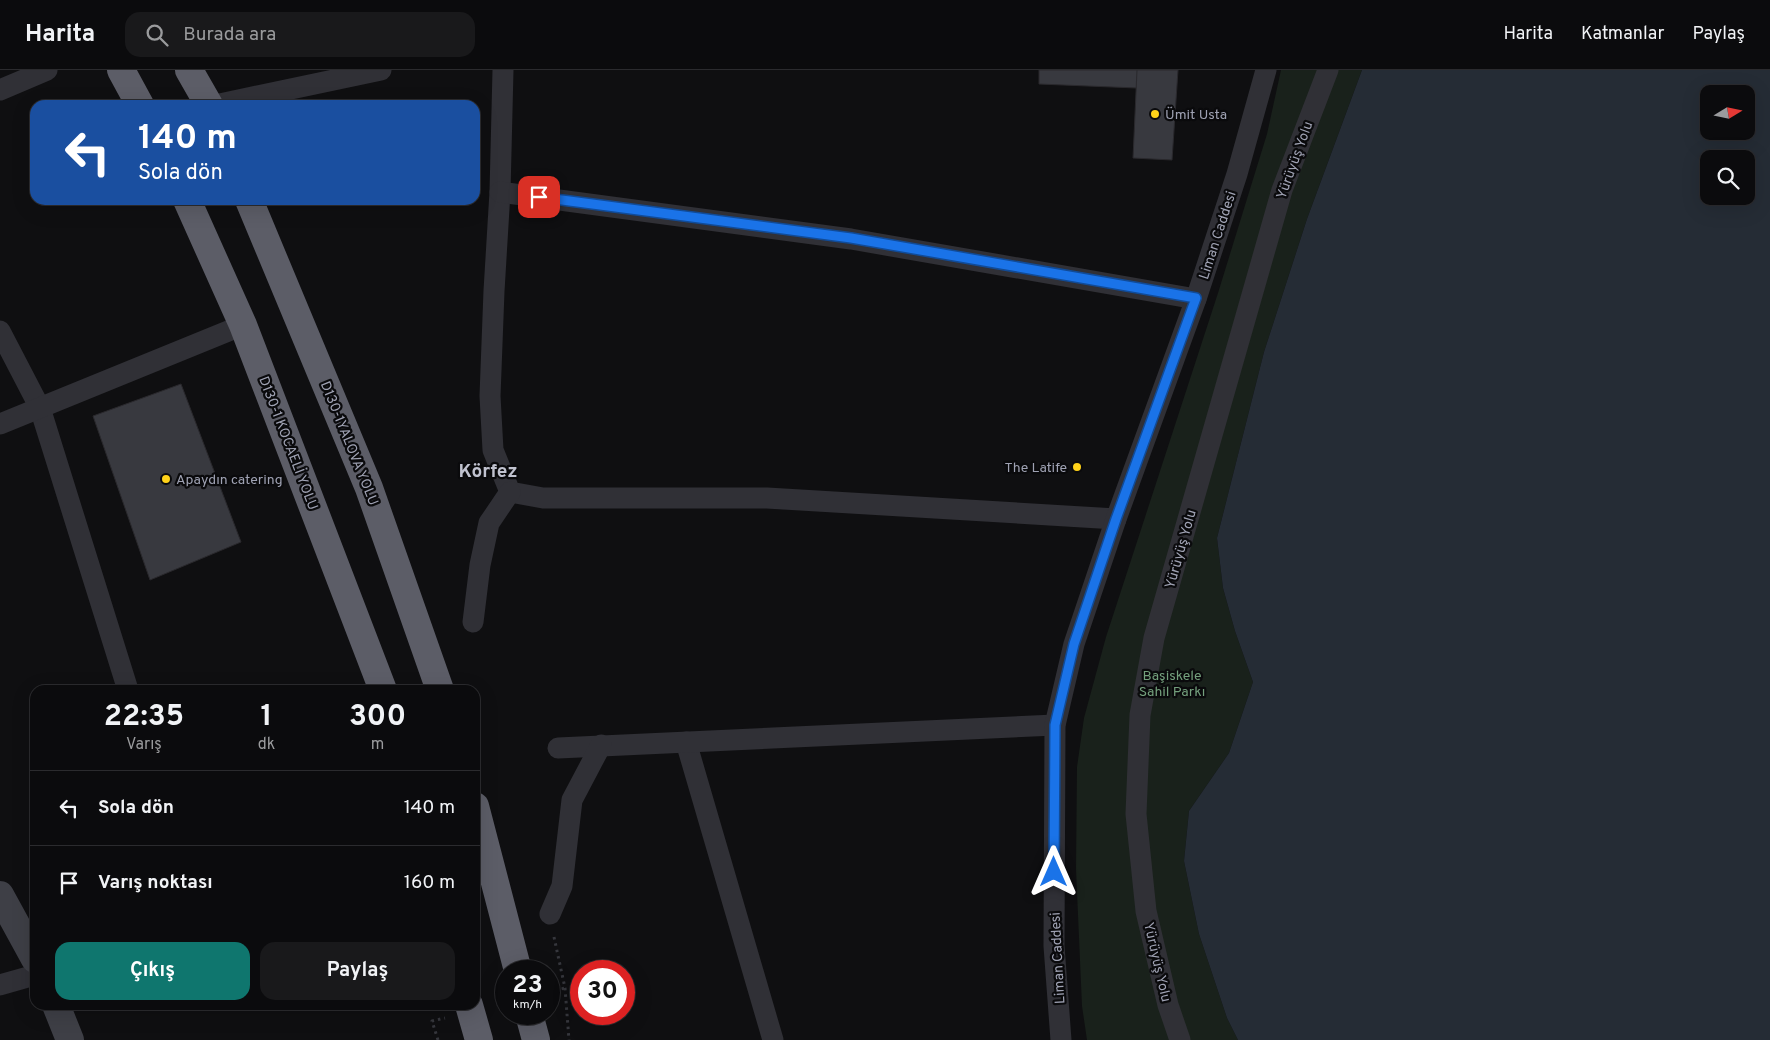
<!DOCTYPE html>
<html lang="tr">
<head>
<meta charset="utf-8">
<style>
	body { margin:0; font-family:Overpass,sans-serif; background:#19191b; color:#f1f3f6; height:100vh; display:flex; flex-direction:column; font-size:19px; white-space:nowrap }
	* { box-sizing:border-box; margin:0 }
	p { font-size:16px; color:#9a9b9d }
	.icon { flex:none; width:28px; height:28px; fill:none; stroke:currentColor; stroke-width:2; stroke-linecap:round; stroke-linejoin:round }
	.map { position:relative; flex:1; overflow:hidden }
	.side { position:absolute; left:30px; top:615px; width:450px; height:325px; display:flex; flex-direction:column; background:#0b0b0d; border-radius:15px; box-shadow:0 5px 20px #0002,0 0 0 1px #2b2b2e }
	.side>* { flex:none }
	.hud { position:absolute; left:30px; top:30px; width:450px; height:105px; border-radius:15px; box-shadow:0 5px 20px #0002,0 0 0 1px #2b2b2e; background:#1a4fa0; color:#fff; overflow:hidden }
	.needle { width:32px; rotate:80deg }
	.buttons { position:absolute; left:1700px; top:15px; display:grid; gap:10px }
	.buttons a { display:grid; place-items:center; width:55px; height:55px; border-radius:10px; background:#0b0b0d; box-shadow:0 5px 20px #0002,0 0 0 1px #2b2b2e; font-size:25px }
	.speed { position:absolute; left:495px; top:890px; display:flex; gap:10px; font-size:25px; font-weight:700; text-align:center }
	.speed>* { display:grid; place-content:center; width:65px; height:65px; border-radius:50%; background:#0b0b0d; box-shadow:0 5px 20px #0002,0 0 0 1px #2b2b2e; line-height:1 }
	.speed small { font-size:12px; font-weight:400 }
	.speed .limit { border:8px solid #d22; background:#fff; color:#111 }
	.pin { position:absolute; display:grid; place-items:center; width:42px; height:42px; color:#fff; margin:-21px; border-radius:10px; box-shadow:0 2px 8px #0006 }
	.me { position:absolute; width:55px; margin:-28px; rotate:0deg; stroke-linejoin:round; filter:drop-shadow(0 0 4px #0008) }
	.turn { display:flex; align-items:center; gap:18px; height:105px; padding:0 25px; font-size:22px }
	.turn .icon { width:65px; height:65px; stroke-width:2.5 }
	.turn b { display:block; font-size:35px; line-height:42px }
	.eta { display:flex; justify-content:space-evenly; align-items:center; height:85px; text-align:center }
	.eta b { font-size:30px; font-weight:700; line-height:35px }
	.cta { display:flex; gap:10px; margin-top:auto; padding:10px 25px }
	.cta a { flex:1; height:58px; border-radius:15px; background:#0f766e; color:#fff; font-size:20px; font-weight:700; line-height:58px; text-align:center }
	.cta a+a { background:#19191b; color:#f1f3f6 }
	ul { padding:0; list-style:none }
	li { display:flex; align-items:center; gap:15px; height:75px; padding:0 25px; border-top:1px solid #2b2b2e }
	li div { flex:1 }
	li b { display:block; font-size:19px }
	li em { font-style:normal }
	header { display:flex; align-items:center; gap:30px; box-sizing:border-box; height:70px; padding:0 25px; background:#0b0b0d; border-bottom:1px solid #2b2b2e }
	header strong { font-size:24px }
	nav { display:flex; gap:28px; margin-inline-start:auto; font-size:18px }
	.search { width:350px; height:45px; background:#19191b; display:flex; align-items:center; gap:12px; box-sizing:border-box; padding:0 18px; border-radius:15px; color:#9a9b9d; font-size:19px }
	.map>svg:first-child { display:block }
</style>
</head>
<body>
<header>
<strong>Harita</strong>
<div class="search"><svg class="icon" aria-label="search" viewBox="0 0 24 24"><circle cx="10" cy="10" r="6"/><path d="M15 15l6 6"/></svg>Burada ara</div>
<nav><a>Harita</a><a>Katmanlar</a><a>Paylaş</a></nav>
</header>
<div class="map">
<svg width="1770" height="970" viewBox="0 0 1770 970">
	<rect width="100%" height="100%" fill="#0f0f11"/>
	<!-- green -->
	<polygon fill="#19211b" points="1281,0 1362,0 1307,149 1264,282 1217,468 1223,518 1235,561 1253,612 1229,683 1189,741 1184,791 1199,864 1227,948 1238,970 1087,970 1082,936 1076,799 1077,697 1084,648 1106,567 1218,223 1267,64"/>
	<!-- water -->
	<path fill="#252c35" fill-rule="evenodd" d="M1362,0H1770V970H1238L1227,948L1199,864L1184,791L1189,741L1229,683L1253,612L1235,561L1223,518L1217,468L1264,282L1307,149ZM1709,24H1746V61H1709ZM1709,89H1746V126H1709Z"/>
	<!-- building -->
	<g fill="#38393f" stroke="#2a292d">
		<polygon points="1039,0 1138,0 1137,18 1039,14"/>
		<polygon points="1137,0 1178,0 1172,90 1133,88"/>
		<polygon points="181,314 241,472 150,510 93,346"/>
	</g>
	<g fill="none" stroke-linecap="round" stroke-linejoin="round">
		<!-- path -->
		<g stroke="#36373d" stroke-width="3" stroke-dasharray="2.5 4" stroke-linecap="butt">
			<polyline points="554,867 565,918 569,970"/>
			<polyline points="549,922 565,918"/>
			<polyline points="438,970 432,951 445,948"/>
		</g>
		<!-- street -->
		<g stroke="#303036" stroke-width="21">
			<polyline points="503,0 500,122 494,221 490,326 493,380 510,422 543,428 767,428 1116,449"/>
			<polyline points="0,20 47,0"/>
			<polyline points="215,35 381,0"/>
			<polyline points="500,122 851,169 1196,229"/>
			<polyline points="0,261 40,338 128,620"/>
			<polyline points="0,354 243,255"/>
			<polyline points="473,552 480,495 489,453 510,422"/>
			<polyline points="686,672 773,970"/>
			<polyline points="558,678 1055,655"/>
			<polyline points="550,844 562,816 572,730 601,675"/>
			<polyline points="0,915 35,905"/>
			<polyline points="1061,970 1054,876 1055,655 1074,574 1116,449 1196,229 1237,104 1266,0"/>
			<polyline points="1180,970 1168,935 1146,841 1136,744 1140,645 1154,568 1282,120 1328,0"/>
		</g>
		<!-- secondary -->
		<g stroke="#3e3f46" stroke-width="28">
			<polyline points="0,825 35,889"/>
			<polyline points="56,935 70,970"/>
		</g>
		<!-- highway -->
		<g stroke="#5c5d67" stroke-width="28">
			<polyline points="121,0 140,35"/>
			<polyline points="189,0 209,35"/>
			<polyline points="187,130 243,255 383,620"/>
			<polyline points="249,130 369,418 440,620"/>
			<polyline points="475,736 518,901"/>
			<polyline points="469,935 479,970"/>
			<polyline points="529,944 536,970"/>
		</g>
	</g>
	<g fill="none" stroke-linecap="round" stroke-linejoin="round">
		<!-- route casing -->
		<g stroke="#114b97" stroke-width="12">
			<polyline id="route" points="539,127 851,168 1196,228 1116,449 1074,574 1055,655 1054,802"/>
		</g>
		<!-- route -->
		<use href="#route" stroke="#1a73e8" stroke-width="9"/>
	</g>
	<!-- markers -->
	<g fill="#ffd219" stroke="#0a0a0c" stroke-width="2">
		<circle cx="1155" cy="44" r="5"/>
		<circle cx="1077" cy="397" r="5"/>
		<circle cx="166" cy="409" r="5"/>
	</g>
	<g text-anchor="middle" stroke-width="4.5" stroke-linejoin="round" paint-order="stroke">
		<!-- poi labels -->
		<g font-size="14" fill="#9fa2b3" stroke="#0a0a0c" text-anchor="start">
			<text x="1165" y="49">Ümit Usta</text>
			<text x="1067" y="402" text-anchor="end">The Latife</text>
			<text x="176" y="414">Apaydın catering</text>
		</g>
		<!-- street labels -->
		<g font-size="14" fill="#9fa2b3" stroke="#0a0a0c">
			<text transform="translate(1294 90) rotate(-70)" y="5">Yürüyüş Yolu</text>
			<text transform="translate(1217 165) rotate(-72)" y="5">Liman Caddesi</text>
			<text transform="translate(289 373) rotate(69)" y="5">D130-1 KOCAELİ YOLU</text>
			<text transform="translate(350 373) rotate(68)" y="5">D130-1YALOVA YOLU</text>
			<text transform="translate(1180 479) rotate(-74)" y="5">Yürüyüş Yolu</text>
			<text transform="translate(1057 888) rotate(-93)" y="5">Liman Caddesi</text>
			<text transform="translate(1158 892) rotate(77)" y="5">Yürüyüş Yolu</text>
		</g>
		<!-- park labels -->
		<g font-size="14" fill="#74a07d" stroke="#0a0a0c">
			<text x="1172" y="610">Başiskele<tspan x="1172" dy="16">Sahil Parkı</tspan></text>
		</g>
		<!-- district labels -->
		<g font-size="19" font-weight="bold" fill="#c0c2cf" stroke="#0a0a0c">
			<text x="488" y="407">Körfez</text>
		</g>
	</g>
</svg>
<div class="buttons">
<a><svg class="needle" viewBox="-14 -14 28 28"><path d="M0-13l5 13h-10z" fill="#e53935"/><path d="M0 13l5-13h-10z" fill="#9a9b9d"/></svg></a>
<a><svg class="icon" aria-label="search" viewBox="0 0 24 24"><circle cx="10" cy="10" r="6"/><path d="M15 15l6 6"/></svg></a>
</div>
<div class="speed"><div>23<small>km/h</small></div><div class="limit">30</div></div>
<div class="pin" style="left:539px;top:127px;background:#d93025"><svg class="icon" aria-label="arrive" viewBox="0 0 24 24"><path d="M6 21V4h12l-3 4 3 4H6"/></svg></div>
<svg class="me" style="left:1054px;top:802px" viewBox="-20 -20 40 40"><path d="M0-17L14 15 0 8-14 15z" fill="#1a73e8" stroke="#fff" stroke-width="4"/></svg>
<div class="hud">
<div class="turn"><svg class="icon" aria-label="left" viewBox="0 0 24 24"><path d="M17 20v-9H6M10 6l-5 5 5 5"/></svg><div><b>140 m</b>Sola dön</div></div>
</div>
<section class="side">
<div class="eta">
<div><b>22:35</b><p>Varış</p></div>
<div><b>1</b><p>dk</p></div>
<div><b>300</b><p>m</p></div>
</div>
<ul>
<li><svg class="icon" aria-label="left" viewBox="0 0 24 24"><path d="M17 20v-9H6M10 6l-5 5 5 5"/></svg><div><b>Sola dön</b></div><em>140 m</em></li>
<li><svg class="icon" aria-label="arrive" viewBox="0 0 24 24"><path d="M6 21V4h12l-3 4 3 4H6"/></svg><div><b>Varış noktası</b></div><em>160 m</em></li>
</ul>
<div class="cta"><a>Çıkış</a><a>Paylaş</a></div>
</section>
</div>
</body>
</html>
